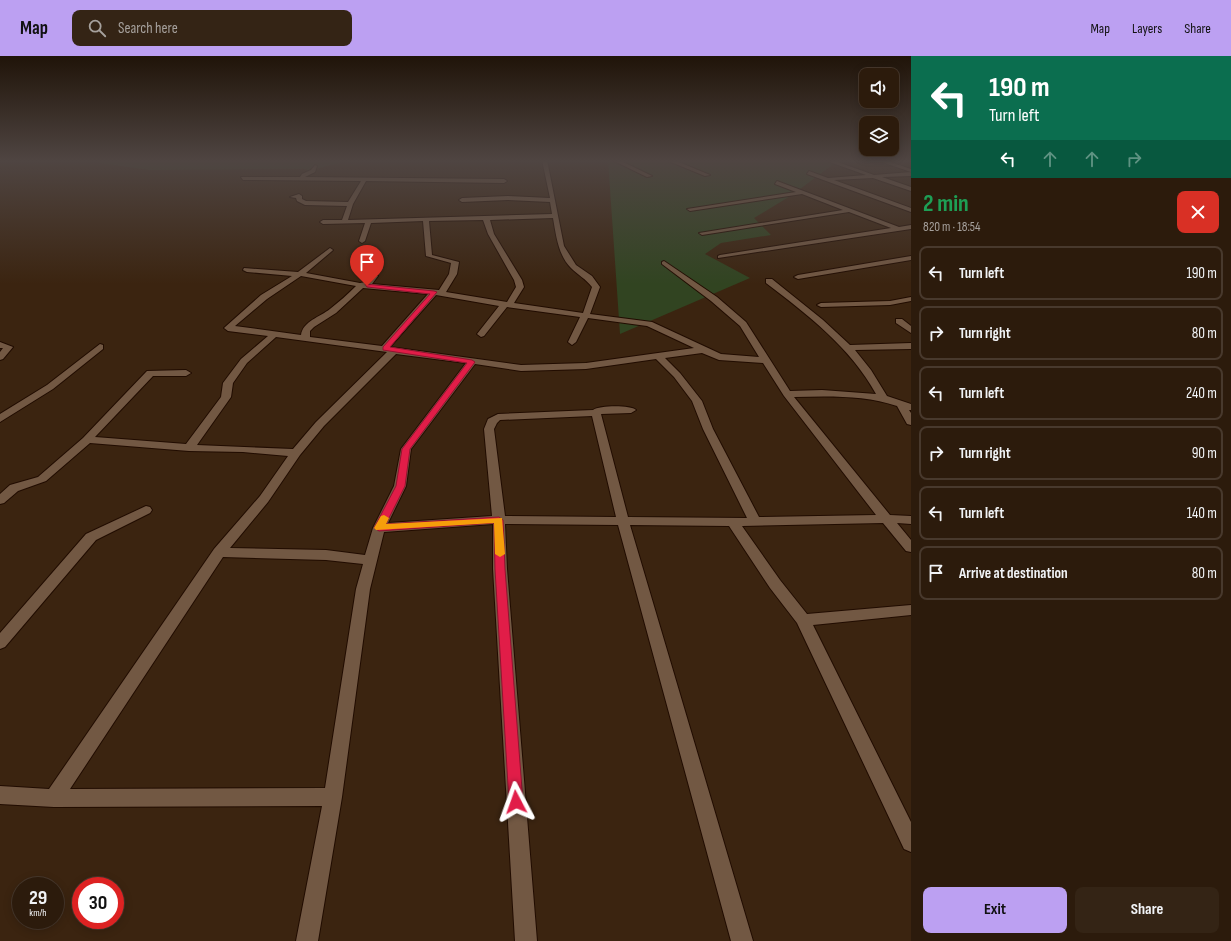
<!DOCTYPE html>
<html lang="en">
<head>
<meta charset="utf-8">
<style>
	body { margin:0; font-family:"Sofia Sans Condensed",sans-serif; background:#342415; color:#f1f3f6; height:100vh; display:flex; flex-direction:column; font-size:15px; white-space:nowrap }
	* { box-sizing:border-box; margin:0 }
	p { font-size:13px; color:#a6a19d }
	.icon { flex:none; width:22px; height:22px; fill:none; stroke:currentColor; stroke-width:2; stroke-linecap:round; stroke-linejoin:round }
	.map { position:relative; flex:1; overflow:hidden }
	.side { display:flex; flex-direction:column; background:#2c1b0c; width:320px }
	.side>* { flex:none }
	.top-card { background:#0b6e4f; color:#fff; overflow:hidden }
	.buttons { position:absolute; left:859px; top:12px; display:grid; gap:8px }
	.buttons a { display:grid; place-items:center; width:40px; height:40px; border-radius:8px; background:#2c1b0c; box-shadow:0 2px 10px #0003,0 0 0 1px #48392d; font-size:20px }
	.speed { position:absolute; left:12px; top:821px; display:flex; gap:8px; font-size:20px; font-weight:700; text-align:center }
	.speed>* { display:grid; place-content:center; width:52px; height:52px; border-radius:50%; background:#2c1b0c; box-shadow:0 2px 10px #0003,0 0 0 1px #48392d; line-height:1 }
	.speed small { font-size:10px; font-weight:400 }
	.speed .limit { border:6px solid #d22; background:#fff; color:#111 }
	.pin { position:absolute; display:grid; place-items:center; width:34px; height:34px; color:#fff; margin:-41px -17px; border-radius:50% 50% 50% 0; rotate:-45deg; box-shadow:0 0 4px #0007 }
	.pin .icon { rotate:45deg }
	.me { position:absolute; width:44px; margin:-22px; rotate:356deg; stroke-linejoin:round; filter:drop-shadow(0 0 3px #0008) }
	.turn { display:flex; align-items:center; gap:14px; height:84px; padding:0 12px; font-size:18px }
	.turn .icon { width:52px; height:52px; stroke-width:2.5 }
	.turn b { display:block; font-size:28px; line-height:34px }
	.lanes { display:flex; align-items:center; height:38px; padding:0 12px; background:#0003; justify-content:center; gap:20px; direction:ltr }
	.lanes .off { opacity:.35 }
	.round { display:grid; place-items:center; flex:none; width:42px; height:42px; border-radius:8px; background:#342415 }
	.headline { display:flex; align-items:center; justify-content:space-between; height:68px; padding:0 12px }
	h1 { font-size:24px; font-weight:700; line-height:30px; color:#1e9e55 }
	.primary-button { display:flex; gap:8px; margin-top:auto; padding:8px 12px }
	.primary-button a { flex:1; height:46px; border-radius:8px; background:#bca0f2; color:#111; font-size:16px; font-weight:700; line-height:46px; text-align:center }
	.primary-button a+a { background:#342415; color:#f1f3f6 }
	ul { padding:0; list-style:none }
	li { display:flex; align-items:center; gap:12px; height:54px; margin:0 8px 6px; padding:0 4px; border:2px solid #48392d; border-radius:8px }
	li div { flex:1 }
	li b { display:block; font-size:15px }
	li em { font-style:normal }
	header { display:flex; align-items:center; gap:24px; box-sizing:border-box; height:56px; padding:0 20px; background:#bca0f2; color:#111 }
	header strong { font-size:19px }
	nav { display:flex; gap:22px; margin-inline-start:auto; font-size:14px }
	.search { width:280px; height:36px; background:#342415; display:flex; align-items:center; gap:10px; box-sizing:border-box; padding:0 14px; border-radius:8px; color:#a6a19d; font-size:15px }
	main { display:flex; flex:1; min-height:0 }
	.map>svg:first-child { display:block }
</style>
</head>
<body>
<header>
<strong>Map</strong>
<div class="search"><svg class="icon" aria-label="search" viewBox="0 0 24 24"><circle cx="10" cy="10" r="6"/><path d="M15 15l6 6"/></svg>Search here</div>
<nav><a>Map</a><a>Layers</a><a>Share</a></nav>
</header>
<main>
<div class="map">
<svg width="911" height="885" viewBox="0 0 911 885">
	<rect width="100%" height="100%" fill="#3b2410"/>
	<!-- green -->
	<g fill="#314421">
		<polygon points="80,104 351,104 307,115 306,113 149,114"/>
		<polygon points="608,104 839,104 792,139 754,162 771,179 721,187 705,198 750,222 620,278"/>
	</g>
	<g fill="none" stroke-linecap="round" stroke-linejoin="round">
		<!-- minor casing -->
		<g stroke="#210c00" stroke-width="2">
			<g id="minor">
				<path d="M542,104H547L564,190L576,209L592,220L600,231L590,258L652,266L721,298L759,301L740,270L711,245L662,208V206L664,205L717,241L746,266L790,335L822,334L876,338C850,291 808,259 766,227V223H772L823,264L850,289L911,287V293L855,294L871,314L887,340L911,348V354H909L911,357V369L907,368L897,350C865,339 828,340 794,341L890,459L911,460V468L897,467L911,484V496L906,495L883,467L742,470L780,524L807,558L911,549V559L813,569L911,766V796L904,793L797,567L770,532L729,470L630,469L753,885H731L618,469L505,468L507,513L537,885H515L493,513V468L384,476L370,533L342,741L318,885H296L322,750L54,751L0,748V730L49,733L214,493L260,440L288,400L243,396L189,395L90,387L46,425L18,435L4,447L0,448V438L10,429L38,421L83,382L147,315L186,314L191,317L186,320H153L95,381L186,388L221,341L223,327L241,303L268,280L228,275L224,272L261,239L292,220L247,216L243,214L244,212L298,216L330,192L333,194L332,195L306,217L360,227L366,226L371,218H374L378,220L372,228L439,234L449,218L451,207L426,200L423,165L371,167L365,185L362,187L359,185L365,167L323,168L320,166L323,164H342L347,150L305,149L297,145L296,142L290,141L299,138L302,140V143L306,145L348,146L361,125L243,124L241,121H300L302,118L311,114L315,109L317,110L315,116L305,121L504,123L507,125L504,127L366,125L353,148L348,164L552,158L550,146L508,144L462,146L459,144L462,142L508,140L550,142ZM553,162C556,179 558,199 571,212C578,219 586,223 592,231L583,257L514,247L524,231L522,224L494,178L490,164ZM483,164L488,178L514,224L516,231L507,246L446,236L457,218L459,206L432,199L429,165ZM301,220L356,230C348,238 339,246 330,253C320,261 303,265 301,279L235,270L267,243ZM363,232L428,238L382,290L310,281V275L314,271L336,257ZM436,239L499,250L477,278L481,281L484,280L507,251L580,261L568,286L572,289L576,286L588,262L647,270L694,292L586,307L521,309L390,291ZM276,281L387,296L316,366L293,393L197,389L231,341L233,327L247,307ZM702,297L719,304L763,307L784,340L876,459L759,461L713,373L702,345L680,317L665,302ZM396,298L466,307L401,393L394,430L373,472L365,499L326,494L230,492L268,446L300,399L324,370ZM656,303L674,321L692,345L703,373L747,462L628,461L601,358L631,357L636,354C631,349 600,349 593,354L498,358L488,363L484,373L492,460L388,467L406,430L411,393L475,308L521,315L586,313ZM592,360L616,461L505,460L494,373L497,367L500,364ZM223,501L326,504L363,508L356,533L325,732L70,733Z"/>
				<polygon points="612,104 619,104 652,120 647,121"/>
				<polygon points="666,104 674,104 710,119 705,120"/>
				<polygon points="824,104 832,104 874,119 911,116 876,104 884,104 911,113 911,120 882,121 911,131 911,135 873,122 834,124 911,152 911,156 807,118 809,115 828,122 866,119"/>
				<polygon points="777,125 899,171 911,169 911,173 718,202 718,200 720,199 891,172 849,156 702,179 699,177 843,154 802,138 690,155 687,153 796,136 775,128"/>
				<polygon points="911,200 911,204 798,223 794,221 798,219"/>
				<polygon points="911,241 911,245 890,249 821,251 817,249 821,247 890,245"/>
				<polygon points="896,263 902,263 911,270 911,277 896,267"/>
				<polygon points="0,286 13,291 3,303 0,304 0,296 3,292 0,292"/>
				<polygon points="100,288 103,289 103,293 53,333 0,366 0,358 47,329"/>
				<polygon points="146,450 150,451 152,454 150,457 96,484 5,591 0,593 0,577 86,478"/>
			</g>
		</g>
		<!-- minor -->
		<use href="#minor" fill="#725843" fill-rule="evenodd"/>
	</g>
	<!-- sky -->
	<linearGradient id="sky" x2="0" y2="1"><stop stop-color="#201409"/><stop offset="0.46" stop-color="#4f4542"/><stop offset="1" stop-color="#4f4542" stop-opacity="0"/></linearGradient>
	<rect width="911" height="228" fill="url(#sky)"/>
	<!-- route -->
	<polygon fill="#e11d48" stroke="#92132f" points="365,228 434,235 437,236 390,291 472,304 475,306 410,393 405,430 386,468 499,461 503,464 505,513 523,746 521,750 516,752 511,750 509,746 495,513 494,467 379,475 374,472 396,430 402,393 467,307 383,294 383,291 430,238 367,231"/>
	<!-- slow -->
	<polygon fill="#f59e0b" points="384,459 389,462 386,468 502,462 505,498 500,501 495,498 494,467 376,474 374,472 381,460"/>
</svg>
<div class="buttons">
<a><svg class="icon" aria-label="sound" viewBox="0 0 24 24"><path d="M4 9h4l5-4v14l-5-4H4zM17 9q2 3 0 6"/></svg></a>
<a><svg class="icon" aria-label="layers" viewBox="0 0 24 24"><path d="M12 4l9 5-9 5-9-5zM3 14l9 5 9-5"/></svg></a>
</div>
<div class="speed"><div>29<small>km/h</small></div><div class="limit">30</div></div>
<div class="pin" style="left:367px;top:230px;background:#d93025"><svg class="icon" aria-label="arrive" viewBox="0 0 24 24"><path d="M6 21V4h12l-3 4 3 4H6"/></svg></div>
<svg class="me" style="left:516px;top:746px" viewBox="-20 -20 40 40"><path d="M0-17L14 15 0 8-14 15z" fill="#e11d48" stroke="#fff" stroke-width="4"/></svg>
</div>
<section class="side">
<div class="top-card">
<div class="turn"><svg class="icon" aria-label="left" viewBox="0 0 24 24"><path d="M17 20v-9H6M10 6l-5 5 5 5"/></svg><div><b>190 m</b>Turn left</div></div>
<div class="lanes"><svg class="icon" aria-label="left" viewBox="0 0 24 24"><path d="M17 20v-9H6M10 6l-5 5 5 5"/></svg><svg class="icon off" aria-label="ahead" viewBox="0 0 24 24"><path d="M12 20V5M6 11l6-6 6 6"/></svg><svg class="icon off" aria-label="ahead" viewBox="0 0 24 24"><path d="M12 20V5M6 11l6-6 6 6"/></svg><svg class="icon off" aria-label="right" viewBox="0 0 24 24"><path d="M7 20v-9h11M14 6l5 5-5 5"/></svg></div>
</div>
<div class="headline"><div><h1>2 min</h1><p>820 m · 18:54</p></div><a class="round" style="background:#d93025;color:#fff"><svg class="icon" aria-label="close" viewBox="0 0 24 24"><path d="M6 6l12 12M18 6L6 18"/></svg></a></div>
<ul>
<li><svg class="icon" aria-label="left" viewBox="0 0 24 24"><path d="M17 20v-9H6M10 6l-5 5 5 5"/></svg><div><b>Turn left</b></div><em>190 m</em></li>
<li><svg class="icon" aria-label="right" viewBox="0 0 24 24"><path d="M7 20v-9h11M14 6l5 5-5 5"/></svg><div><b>Turn right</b></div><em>80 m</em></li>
<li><svg class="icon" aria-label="left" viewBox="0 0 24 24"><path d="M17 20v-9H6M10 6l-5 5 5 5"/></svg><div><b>Turn left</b></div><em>240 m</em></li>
<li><svg class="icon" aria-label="right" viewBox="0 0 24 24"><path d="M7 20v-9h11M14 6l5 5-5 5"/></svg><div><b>Turn right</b></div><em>90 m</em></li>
<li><svg class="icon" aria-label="left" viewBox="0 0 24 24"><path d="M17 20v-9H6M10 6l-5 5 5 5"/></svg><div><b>Turn left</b></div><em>140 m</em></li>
<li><svg class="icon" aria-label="arrive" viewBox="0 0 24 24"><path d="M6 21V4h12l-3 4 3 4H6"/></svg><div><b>Arrive at destination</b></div><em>80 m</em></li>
</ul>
<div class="primary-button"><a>Exit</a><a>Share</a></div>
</section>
</main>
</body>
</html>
